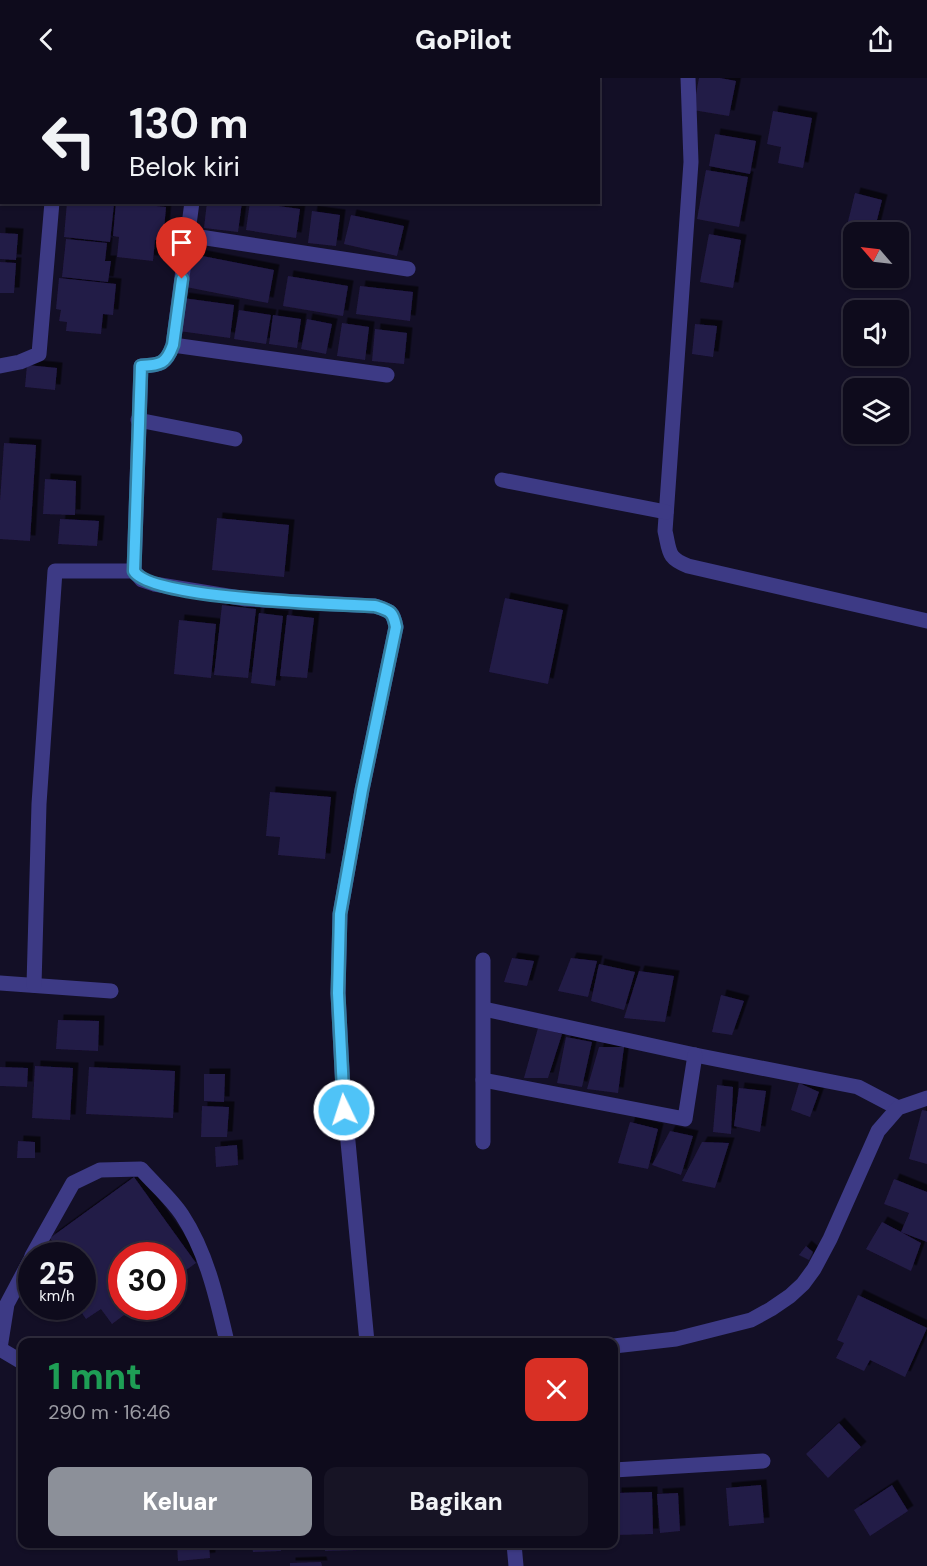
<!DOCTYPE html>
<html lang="id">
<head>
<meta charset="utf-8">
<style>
	body { margin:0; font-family:"DM Sans",sans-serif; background:#171425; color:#f1f3f6; height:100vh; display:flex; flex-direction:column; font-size:22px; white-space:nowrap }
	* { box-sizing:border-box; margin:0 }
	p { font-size:20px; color:#9b9ba3 }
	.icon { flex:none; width:33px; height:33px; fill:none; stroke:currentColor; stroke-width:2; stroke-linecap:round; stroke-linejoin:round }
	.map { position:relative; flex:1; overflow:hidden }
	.sheet { position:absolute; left:18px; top:1260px; width:600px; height:210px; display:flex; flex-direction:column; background:#0e0b1c; border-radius:12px; box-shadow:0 2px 4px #0004,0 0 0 2px #2e2b3b }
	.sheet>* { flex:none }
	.top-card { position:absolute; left:0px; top:0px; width:600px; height:126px; box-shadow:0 2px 4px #0004,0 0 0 2px #2e2b3b; background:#0e0b1c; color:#f1f3f6; overflow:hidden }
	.needle { width:39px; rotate:298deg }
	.tools { position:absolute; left:843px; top:144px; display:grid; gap:12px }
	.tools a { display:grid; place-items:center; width:66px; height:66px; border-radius:12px; background:#0e0b1c; box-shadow:0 2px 4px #0004,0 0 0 2px #2e2b3b; font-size:30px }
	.speed { position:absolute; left:18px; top:1164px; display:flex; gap:12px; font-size:30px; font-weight:700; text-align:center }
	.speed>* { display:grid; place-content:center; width:78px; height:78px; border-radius:50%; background:#0e0b1c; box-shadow:0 2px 4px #0004,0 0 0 2px #2e2b3b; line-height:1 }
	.speed small { font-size:15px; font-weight:400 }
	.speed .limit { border:9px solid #d22; background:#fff; color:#111 }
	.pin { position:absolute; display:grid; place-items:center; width:51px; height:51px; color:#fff; margin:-62px -26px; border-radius:50% 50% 50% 0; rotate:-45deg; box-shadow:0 0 6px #0007 }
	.pin .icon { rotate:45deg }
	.me { position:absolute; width:66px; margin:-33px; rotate:356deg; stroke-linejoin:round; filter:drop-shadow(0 0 4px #0008) }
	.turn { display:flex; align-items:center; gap:21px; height:126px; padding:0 30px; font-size:27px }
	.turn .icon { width:78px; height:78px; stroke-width:2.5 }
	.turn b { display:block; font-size:42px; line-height:51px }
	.round { display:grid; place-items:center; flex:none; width:63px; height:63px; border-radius:12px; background:#171425 }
	.headline { display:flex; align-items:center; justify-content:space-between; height:102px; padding:0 30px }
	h1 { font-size:36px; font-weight:800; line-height:45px; color:#1e9e55 }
	.cta { display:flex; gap:12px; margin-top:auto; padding:12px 30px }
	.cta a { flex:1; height:69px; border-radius:12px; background:#8c9099; color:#fff; font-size:24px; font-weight:800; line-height:69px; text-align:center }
	.cta a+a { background:#171425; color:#f1f3f6 }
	header { display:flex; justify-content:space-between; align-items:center; height:78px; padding:0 30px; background:#0e0b1c; font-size:27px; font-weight:800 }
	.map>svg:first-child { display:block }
</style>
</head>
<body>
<header><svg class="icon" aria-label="back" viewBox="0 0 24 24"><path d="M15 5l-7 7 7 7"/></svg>GoPilot<svg class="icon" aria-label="share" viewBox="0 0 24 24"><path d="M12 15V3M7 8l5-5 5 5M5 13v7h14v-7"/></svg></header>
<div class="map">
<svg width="927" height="1488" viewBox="0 0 927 1488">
	<defs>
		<filter id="shadow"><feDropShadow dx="5.5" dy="-5.5" stdDeviation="0" flood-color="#0009"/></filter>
	</defs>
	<rect width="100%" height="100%" fill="#130f26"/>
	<!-- building -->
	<g fill="#241b47" filter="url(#shadow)">
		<polygon points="699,0 720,0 736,3 729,38 693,32"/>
		<polygon points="773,33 812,40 803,90 778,85 781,69 767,66"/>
		<polygon points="715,56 756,63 750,96 709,88"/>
		<polygon points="706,92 748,99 739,149 697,141"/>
		<polygon points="855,115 882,122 874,154 854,154 854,162 844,160"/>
		<polygon points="67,124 114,126 110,164 64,159"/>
		<polygon points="116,124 166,129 163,163 155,162 153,183 117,179 119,159 113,158"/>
		<polygon points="207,124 242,124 238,154 204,150"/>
		<polygon points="250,124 300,131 296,160 246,152"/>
		<polygon points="312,133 340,137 336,168 308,165"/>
		<polygon points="351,137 404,148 397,178 344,166"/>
		<polygon points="0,155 18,156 16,182 0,181"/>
		<polygon points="709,156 741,162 733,210 700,204"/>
		<polygon points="66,161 107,165 105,183 111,183 108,204 62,199"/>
		<polygon points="192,176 274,192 268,225 186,209"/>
		<polygon points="0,184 16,185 14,215 0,215"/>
		<polygon points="288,198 348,208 343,238 283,228"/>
		<polygon points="59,200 116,206 113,237 103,236 101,256 66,253 67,244 59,243 61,232 56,231"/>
		<polygon points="360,208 413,214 410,243 356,236"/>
		<polygon points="183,220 234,227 230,260 179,253"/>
		<polygon points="239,232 271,237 266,266 234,261"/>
		<polygon points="273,237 301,241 297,270 269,266"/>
		<polygon points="307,241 332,246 326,276 301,271"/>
		<polygon points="342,245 369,249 365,282 337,278"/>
		<polygon points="695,246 717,248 713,279 692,276"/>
		<polygon points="375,251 407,255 404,286 372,283"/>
		<polygon points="27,287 57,290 55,312 25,309"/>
		<polygon points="4,365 36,367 30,463 0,461 0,423"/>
		<polygon points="45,401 76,403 75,437 43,436"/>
		<polygon points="217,440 289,447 284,499 212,492"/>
		<polygon points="60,441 99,443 97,468 58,466"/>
		<polygon points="505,520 563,532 548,606 489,594"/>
		<polygon points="222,527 256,531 248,600 214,597"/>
		<polygon points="259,535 283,538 275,608 251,605"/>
		<polygon points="287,537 314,540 307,600 280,598"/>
		<polygon points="179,542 216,546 211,600 174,596"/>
		<polygon points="270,714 331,719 325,781 278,777 280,759 266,758"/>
		<polygon points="512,880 534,883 527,908 504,904"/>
		<polygon points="571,880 597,883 588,919 558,913"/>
		<polygon points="599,886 635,894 624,932 591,923"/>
		<polygon points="639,893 674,898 665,944 624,940"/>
		<polygon points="721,917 744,923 732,957 712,954"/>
		<polygon points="58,942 99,943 98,973 56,971"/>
		<polygon points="538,950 562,956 548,1000 524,1000"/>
		<polygon points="566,959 592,964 582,1009 557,1005"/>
		<polygon points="599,969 624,969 618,1015 587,1011"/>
		<polygon points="35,988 73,990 70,1042 32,1040"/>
		<polygon points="0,989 28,990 27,1009 0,1008"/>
		<polygon points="89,989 175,993 173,1040 86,1036"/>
		<polygon points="204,996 225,996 224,1024 204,1023"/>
		<polygon points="799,1005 819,1014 810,1039 791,1032"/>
		<polygon points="717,1007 733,1009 731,1056 713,1054"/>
		<polygon points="739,1010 766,1013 760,1054 734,1048"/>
		<polygon points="202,1028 229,1029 227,1059 201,1059"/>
		<polygon points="922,1032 927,1033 927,1086 909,1081"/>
		<polygon points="630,1044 658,1051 648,1091 618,1085"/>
		<polygon points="670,1053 693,1058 681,1097 652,1087"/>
		<polygon points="18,1063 35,1064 35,1080 17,1080"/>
		<polygon points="702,1064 729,1065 715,1110 682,1103"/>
		<polygon points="237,1067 238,1087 216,1089 215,1069"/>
		<polygon points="134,1099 196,1185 172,1202 172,1178 122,1178 122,1228 136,1228 112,1246 101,1231 86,1241 77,1228 82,1228 82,1178 45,1178 56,1169 50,1160"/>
		<polygon points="894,1101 927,1114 927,1164 901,1154 921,1165 911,1193 866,1171 882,1144 901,1154 909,1135 884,1126"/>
		<polygon points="806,1168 813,1174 809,1182 799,1177"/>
		<polygon points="858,1217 927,1250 905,1299 870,1282 864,1293 836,1280 844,1265 837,1262"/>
		<polygon points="839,1345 861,1369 828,1400 806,1376"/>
		<polygon points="761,1407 764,1445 729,1448 726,1410"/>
		<polygon points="892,1407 908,1433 870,1458 854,1432"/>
		<polygon points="652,1414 653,1456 616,1457 616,1415"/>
		<polygon points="678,1415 680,1453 660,1455 657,1416"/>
		<polygon points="177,1466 209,1466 210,1480 178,1483"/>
		<polygon points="252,1466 280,1466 281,1473 253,1474"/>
		<polygon points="325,1466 361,1466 361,1472 325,1473"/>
		<polygon points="321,1484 322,1488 290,1488 290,1485"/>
	</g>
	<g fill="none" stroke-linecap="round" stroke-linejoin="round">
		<!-- minor -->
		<g stroke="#3d3a85" stroke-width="15">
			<polyline points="267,0 275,2"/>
			<path d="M688,0L691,84L665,453C670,474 667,480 688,488L927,543"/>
			<polyline points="99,2 99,0"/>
			<polyline points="218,2 218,0"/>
			<path d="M192,124L173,267C166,286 161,287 141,288L134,493L142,502L154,506L246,521L375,528C390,533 393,533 396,549L362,712L340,836L338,916L343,1011L367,1264"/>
			<polyline points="187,157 408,191"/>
			<polyline points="173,267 387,297"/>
			<polyline points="0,288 20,284 39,276 52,124"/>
			<polyline points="138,342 235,361"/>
			<polyline points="502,402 666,434"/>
			<polyline points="0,905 111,913"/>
			<polyline points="34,907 39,726 55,493 134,493"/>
			<polyline points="484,931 695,977 858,1009 898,1030"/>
			<polyline points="483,1002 685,1041 695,977"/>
			<polyline points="483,1064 483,882"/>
			<path d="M32,1178L73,1105L100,1092L141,1091C154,1106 171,1120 182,1137C207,1175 217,1221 227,1264"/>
			<polyline points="614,1268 676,1261 751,1242 771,1231 790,1218 803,1206 814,1191 830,1161 878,1053 898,1030 927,1020"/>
			<polyline points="0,1270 7,1226 32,1179"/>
			<polyline points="0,1271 22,1284"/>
			<polyline points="614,1392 763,1383"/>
			<polyline points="514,1466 516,1488"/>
		</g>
	</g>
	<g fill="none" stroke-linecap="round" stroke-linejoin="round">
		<!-- route casing -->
		<g stroke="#337fa1" stroke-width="15">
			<path id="route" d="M182,201L173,267C166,286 161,287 141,288L134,493C150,521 337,526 375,528C390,533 393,533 396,549L362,712L340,836L338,915L344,1032"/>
		</g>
		<!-- route -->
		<use href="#route" stroke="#4fc3f7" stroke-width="10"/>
	</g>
</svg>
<div class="tools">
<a><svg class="needle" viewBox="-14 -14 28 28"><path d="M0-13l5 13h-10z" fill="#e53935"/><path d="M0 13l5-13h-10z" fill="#9b9ba3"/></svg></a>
<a><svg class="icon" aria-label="sound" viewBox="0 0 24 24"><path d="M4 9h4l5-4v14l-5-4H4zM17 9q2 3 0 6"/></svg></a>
<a><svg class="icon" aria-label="layers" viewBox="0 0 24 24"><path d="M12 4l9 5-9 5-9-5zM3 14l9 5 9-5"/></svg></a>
</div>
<div class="speed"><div>25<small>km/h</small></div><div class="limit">30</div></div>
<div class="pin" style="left:182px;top:201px;background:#d93025"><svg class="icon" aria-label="arrive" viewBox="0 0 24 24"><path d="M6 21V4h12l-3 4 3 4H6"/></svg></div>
<svg class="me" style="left:344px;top:1032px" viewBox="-20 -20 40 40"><circle r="17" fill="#4fc3f7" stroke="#fff" stroke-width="3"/><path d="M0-11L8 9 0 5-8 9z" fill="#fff"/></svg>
<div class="top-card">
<div class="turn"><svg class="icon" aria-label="left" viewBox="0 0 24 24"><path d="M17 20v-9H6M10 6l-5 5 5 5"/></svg><div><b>130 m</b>Belok kiri</div></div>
</div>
<section class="sheet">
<div class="headline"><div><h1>1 mnt</h1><p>290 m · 16:46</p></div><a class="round" style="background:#d93025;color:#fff"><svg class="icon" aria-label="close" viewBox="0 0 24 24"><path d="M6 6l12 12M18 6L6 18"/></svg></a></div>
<div class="cta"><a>Keluar</a><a>Bagikan</a></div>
</section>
</div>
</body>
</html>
